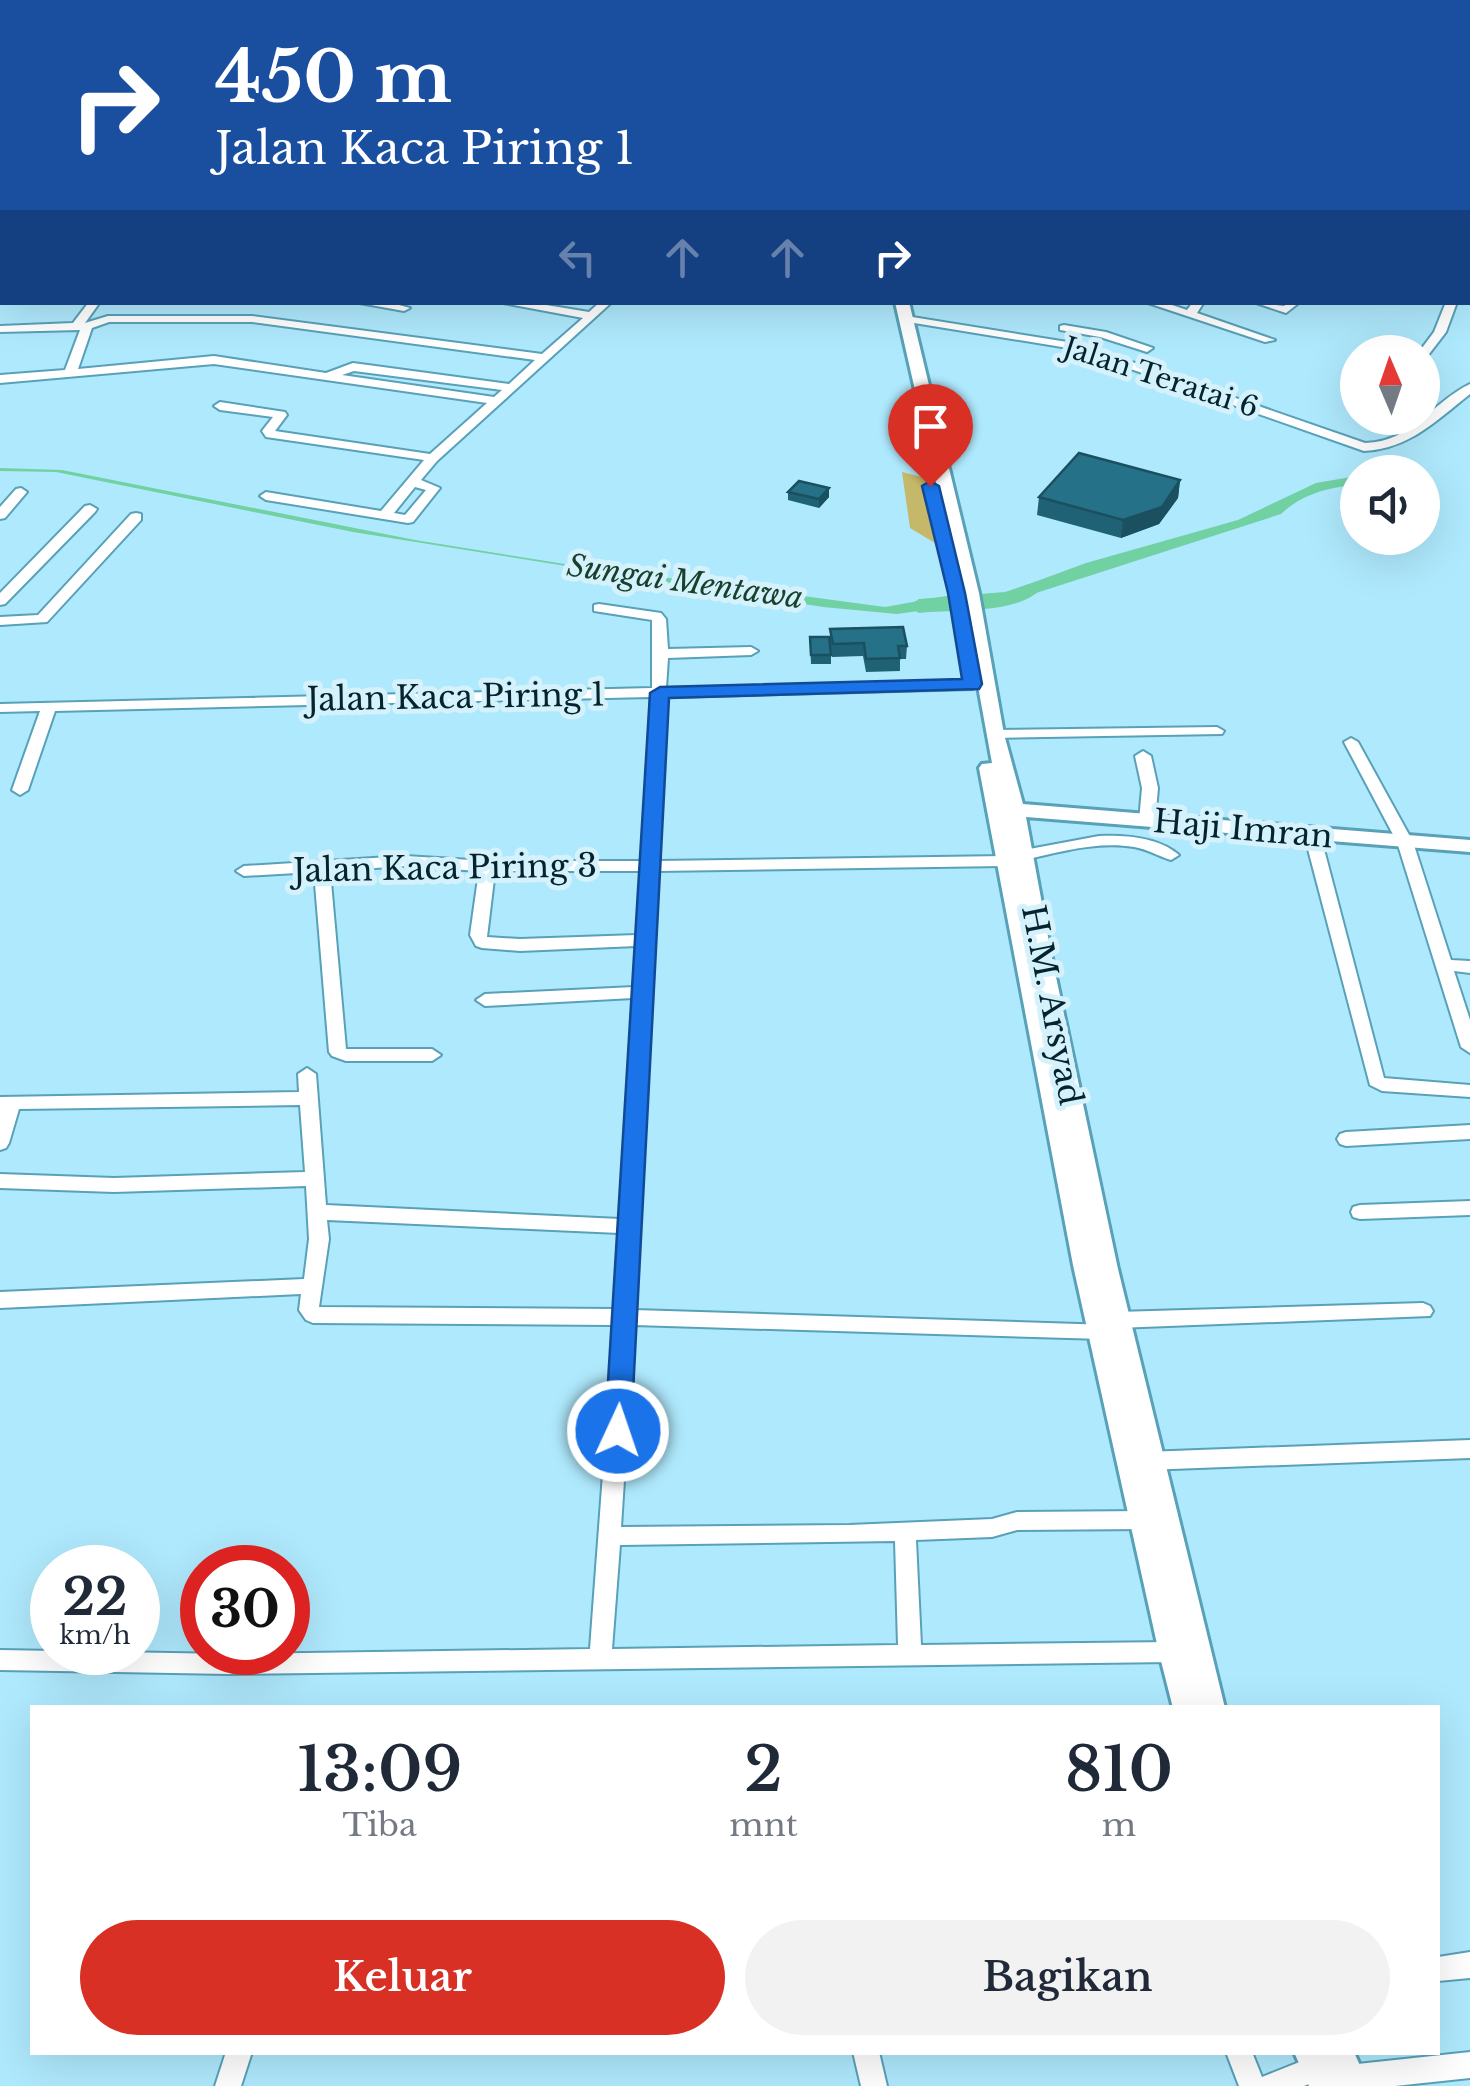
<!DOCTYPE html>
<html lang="id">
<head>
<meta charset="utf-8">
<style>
	body { margin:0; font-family:"Libre Baskerville",serif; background:#f2f2f3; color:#1f2937; height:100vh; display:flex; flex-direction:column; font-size:38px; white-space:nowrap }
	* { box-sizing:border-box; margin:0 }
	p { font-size:32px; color:#747a83 }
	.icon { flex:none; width:55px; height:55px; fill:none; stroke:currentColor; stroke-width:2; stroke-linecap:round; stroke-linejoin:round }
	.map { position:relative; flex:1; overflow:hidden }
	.details { position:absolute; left:30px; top:1705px; width:1410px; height:350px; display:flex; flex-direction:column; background:#fff; border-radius:0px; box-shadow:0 10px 40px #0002 }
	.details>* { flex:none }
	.hud { position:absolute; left:0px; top:0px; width:1470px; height:305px; box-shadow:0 10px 40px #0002; background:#1a4fa0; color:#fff; overflow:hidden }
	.needle { width:65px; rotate:358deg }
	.controls { position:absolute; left:1340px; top:335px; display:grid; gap:20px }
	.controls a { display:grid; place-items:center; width:100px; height:100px; border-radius:50%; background:#fff; box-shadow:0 10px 40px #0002; font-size:50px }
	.speed { position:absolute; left:30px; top:1545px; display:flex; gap:20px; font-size:50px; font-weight:700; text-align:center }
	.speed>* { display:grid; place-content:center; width:130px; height:130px; border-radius:50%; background:#fff; box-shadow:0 10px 40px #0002; line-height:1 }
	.speed small { font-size:25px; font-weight:400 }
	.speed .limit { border:15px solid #d22; background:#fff; color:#111 }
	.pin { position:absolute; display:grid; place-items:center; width:85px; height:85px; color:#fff; margin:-102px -42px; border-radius:50% 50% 50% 0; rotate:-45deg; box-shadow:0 0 10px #0007 }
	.pin .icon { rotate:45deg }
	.me { position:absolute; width:110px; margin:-55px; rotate:3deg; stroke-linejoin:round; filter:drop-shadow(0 0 8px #0008) }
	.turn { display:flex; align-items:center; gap:35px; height:210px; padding:0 50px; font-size:45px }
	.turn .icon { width:130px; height:130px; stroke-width:2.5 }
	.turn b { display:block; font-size:70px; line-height:85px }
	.lanes { display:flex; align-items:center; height:95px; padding:0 50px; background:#0003; justify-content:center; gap:50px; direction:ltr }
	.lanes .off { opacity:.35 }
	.eta { display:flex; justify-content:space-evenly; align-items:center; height:170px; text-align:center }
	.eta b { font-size:60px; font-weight:600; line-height:70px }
	.cta { display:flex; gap:20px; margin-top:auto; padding:20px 50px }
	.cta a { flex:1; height:115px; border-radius:60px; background:#d93025; color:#fff; font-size:40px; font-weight:600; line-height:115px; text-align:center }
	.cta a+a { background:#f2f2f3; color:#1f2937 }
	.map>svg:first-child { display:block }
</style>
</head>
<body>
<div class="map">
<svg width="1470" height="2086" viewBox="0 0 1470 2086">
	<rect width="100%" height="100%" fill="#afe9fd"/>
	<!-- green -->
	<polygon fill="#c5b869" points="902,472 926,478 940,546 910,528"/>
	<!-- water -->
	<g fill="#71d1a2">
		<polygon points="0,468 62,470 415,540 571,565 885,607 952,595 954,606 897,614 823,607 353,532 56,472 0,471"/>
		<path d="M1357,476V485C1329,487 1302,494 1281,514L999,605L996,596L1086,563L1238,520L1316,483Z"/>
	</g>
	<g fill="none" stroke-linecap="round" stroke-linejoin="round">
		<!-- river -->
		<path fill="#71d1a2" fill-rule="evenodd" d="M1029,584L1037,585L1040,590C1014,615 953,609 919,613L908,606L919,599L1005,592Z"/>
		<!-- minor casing -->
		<g stroke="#58a1b8" stroke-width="4">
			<g id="minor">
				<rect x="306" y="0" width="8" height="2"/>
				<rect x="356" y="0" width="8" height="2"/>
				<rect x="405" y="0" width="8" height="2"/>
				<polygon points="463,0 471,0 472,2 464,2"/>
				<polygon points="508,0 516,0 517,2 509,2"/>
				<polygon points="576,0 585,0 585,1 578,2"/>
				<polygon points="940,0 1003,0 1000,2 939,2"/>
				<polygon points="1438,0 1435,2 1227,1 1227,0"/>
				<rect x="1468" y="20" width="2" height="6"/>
				<rect x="0" y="23" width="2" height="6"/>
				<polygon points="1468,33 1470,34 1470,42 1468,41"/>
				<rect x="0" y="49" width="2" height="6"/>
				<rect x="0" y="78" width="2" height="6"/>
				<rect x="1468" y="102" width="2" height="6"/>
				<polygon points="0,121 2,122 2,128 0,127"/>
				<rect x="1468" y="121" width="2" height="6"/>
				<rect x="1468" y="136" width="2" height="6"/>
				<rect x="1468" y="155" width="2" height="6"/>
				<rect x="1468" y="192" width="2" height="6"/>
				<rect x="0" y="222" width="2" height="7"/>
				<rect x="1468" y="225" width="2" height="6"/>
				<rect x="0" y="285" width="2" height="6"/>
				<path d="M89,302H100L85,323L108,316H252L542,354L583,318L498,302H528L589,312L600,302H612L437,461L421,480L440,488L413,522L408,523L266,500L260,496L266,492L381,511L424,460L266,437L262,431L273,417L220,410L214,406L220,402L285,412L287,415L275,431L430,454L487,403L214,364L0,383V375L65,370L80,330L0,332V326L73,323ZM109,322H252L535,360L509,384L353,363L326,373L214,356L78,369L92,328ZM354,371L502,390L494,397L342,375ZM415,487L426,490L405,515L394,513Z"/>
				<polygon points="354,302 388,302 410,308 404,311"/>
				<polygon points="1145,302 1163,302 1187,310 1193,302 1204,302 1197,313 1275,340 1265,342"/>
				<polygon points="1253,302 1284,306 1288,302 1300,302 1286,313"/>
				<polygon points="1446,302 1457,302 1446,332 1426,358 1422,359 1422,352 1419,352 1434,332"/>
				<path d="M906,316L1080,344L1365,443C1412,442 1432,402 1470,384V394C1437,420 1409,449 1364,451L1074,349L902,321V317Z"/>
				<polygon points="1064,325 1106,332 1153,348 1147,352 1100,337 1060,330 1060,326"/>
				<polygon points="21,488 27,492 5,518 0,519 0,507 16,489"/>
				<polygon points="90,505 97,509 95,512 5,604 0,605 0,593 85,506"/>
				<polygon points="136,513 141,514 141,520 47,622 0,625 0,617 38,615 131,514"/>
				<path d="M599,604L661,613L666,619L668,649L751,647L758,651L751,655L668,658L666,688L973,681L980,685L973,689L666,697L658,861L1005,856L1013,861L1005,866L657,871L635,1310L1110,1325L1107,1320L1110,1314L1117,1312L1423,1303L1430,1306L1433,1311L1430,1316L1117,1328L1110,1326L1113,1331L1110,1337L1103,1339L634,1325L621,1527L849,1525L992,1519L1017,1512L1146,1511L1154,1514L1157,1520L1154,1526L1146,1529L1017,1530L992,1537L916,1540L921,1645L1172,1642L1180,1645L1183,1652L1180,1659L1172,1662L229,1674L0,1670V1650L229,1654L590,1649L614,1325L313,1323L306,1320L299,1310L301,1294L0,1308V1292L304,1279L309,1239L306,1186L114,1192L0,1188V1174L114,1178L305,1172L300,1105L19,1109L9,1143L6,1148L0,1150V1097L299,1092L298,1074L307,1068L316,1074L326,1205L620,1219L633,998L485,1006L476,1000L485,994L634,987L637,946L520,951L482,948L476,946L470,935L479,871L405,866L330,871L346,1049H432L441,1055L432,1061H346L332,1056L329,1052L314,872L244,876L236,871L244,866L405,856L488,861H642L651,697L55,711L28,790L20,795L12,790L40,711L0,712V704L652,688V620L594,611V605ZM495,871H641L637,935L520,939L487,937ZM327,1220L619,1233L615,1309L319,1307L329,1239ZM895,1541L898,1645L612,1649L620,1545Z"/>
				<polygon points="1217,727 1224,731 1222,734 994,738 987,734 994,730"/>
				<polygon points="1351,738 1358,742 1413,842 1451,960 1470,961 1470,973 1454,971 1470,1020 1470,1053 1461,1047 1397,842 1344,742"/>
				<polygon points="1143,751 1151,756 1158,788 1155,821 1147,826 1139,821 1142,788 1135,756"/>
				<polygon points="1312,829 1320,834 1384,1078 1470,1085 1470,1097 1382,1091 1370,1085 1304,834"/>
				<path d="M1099,836C1126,835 1158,837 1179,855L1171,860C1158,856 1147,849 1134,847C1097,841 1060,852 1024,860L1016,855L1024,850Z"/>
				<polygon points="1470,1125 1470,1139 1346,1146 1340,1144 1337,1139 1340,1134 1346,1132"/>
				<polygon points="1470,1201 1470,1215 1360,1219 1353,1217 1351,1212 1353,1207 1360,1205"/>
				<polygon points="1470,1440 1470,1458 1145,1470 1138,1467 1135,1461 1138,1455 1145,1452"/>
				<polygon points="1470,1952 1470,1978 1438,1981 1438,1957"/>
				<polygon points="226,2052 252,2052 241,2086 215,2086"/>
				<polygon points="853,2052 879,2052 887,2086 861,2086"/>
				<polygon points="1226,2052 1252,2052 1262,2077 1317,2055 1326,2059 1330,2068 1326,2077 1304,2086 1239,2086"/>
				<polygon points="1470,2052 1470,2078 1395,2086 1338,2086 1335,2078 1339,2069 1348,2065"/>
			</g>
		</g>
		<!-- tertiary casing -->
		<g stroke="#58a1b8" stroke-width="6">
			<g id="tertiary">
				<polygon points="817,0 829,0 830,2 819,2"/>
				<polygon points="895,302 909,302 979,593 1004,734 1023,804 1470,840 1470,852 1026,817 1052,958 1118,1269 1225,1708 1173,1708 1159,1653 1073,1265 979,768 982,764 992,763 961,593"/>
				<polygon points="1294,2052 1354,2052 1369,2086 1309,2086"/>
			</g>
		</g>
		<!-- minor -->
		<use href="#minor" fill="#fff" fill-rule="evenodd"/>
		<!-- tertiary -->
		<use href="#tertiary" fill="#fff" fill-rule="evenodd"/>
	</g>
	<!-- wall -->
	<g fill="#206275">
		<polygon points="1180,480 1178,498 1159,524 1121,538 1037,515 1039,497"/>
		<polygon points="788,492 829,497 819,508 788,500"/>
		<polygon points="830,629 907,646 906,659 900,659 900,671 866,672 863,656 832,657 830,642"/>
		<polygon points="810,637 831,655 831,664 811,664"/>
	</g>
	<!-- shaded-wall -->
	<g fill="#1a505f">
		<polygon points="1180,480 1178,498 1159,524 1121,538 1123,520"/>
		<polygon points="829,488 829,497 819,508 819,499"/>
	</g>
	<!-- building -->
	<g fill="#257288" stroke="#1a505f" stroke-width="2.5">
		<polygon points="1079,453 1180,480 1162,507 1123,520 1039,497"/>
		<polygon points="799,481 829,488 819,499 788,492"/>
		<polygon points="903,627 907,646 898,646 900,658 866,659 864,643 833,644 830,629"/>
		<polygon points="810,637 829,637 831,655 811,655"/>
	</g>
	<!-- route -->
	<polygon fill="#1a73e8" stroke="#114b97" stroke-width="2.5" points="930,481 939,486 965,593 982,684 979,689 669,698 631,1431 628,1439 618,1442 608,1439 605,1431 650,693 660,687 962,679 948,593 922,486"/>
	<g text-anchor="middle" stroke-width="10" stroke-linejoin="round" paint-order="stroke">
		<!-- far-street labels -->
		<g font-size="28" fill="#04242d" stroke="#d5f1fb">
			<text transform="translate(1161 377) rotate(18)" y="10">Jalan Teratai 6</text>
		</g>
		<!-- far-water labels -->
		<g font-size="30" font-style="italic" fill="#17412d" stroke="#d5f1fb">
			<text transform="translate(685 582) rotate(8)" y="10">Sungai Mentawa</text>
		</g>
		<!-- street labels -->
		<g font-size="32" fill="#04242d" stroke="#d5f1fb">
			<text transform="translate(456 697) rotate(-1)" y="11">Jalan Kaca Piring 1</text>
			<text transform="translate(1243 829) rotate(5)" y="11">Haji Imran</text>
			<text transform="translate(445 868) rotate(-1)" y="11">Jalan Kaca Piring 3</text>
			<text transform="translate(1052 1005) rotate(79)" y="11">H.M. Arsyad</text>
		</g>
	</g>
</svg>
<div class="controls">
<a><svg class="needle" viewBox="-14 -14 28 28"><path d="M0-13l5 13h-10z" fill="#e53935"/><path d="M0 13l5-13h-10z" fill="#747a83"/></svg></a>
<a><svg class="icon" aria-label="sound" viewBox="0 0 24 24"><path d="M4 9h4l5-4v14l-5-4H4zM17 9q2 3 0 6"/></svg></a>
</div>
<div class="speed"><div>22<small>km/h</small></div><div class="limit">30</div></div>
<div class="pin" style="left:930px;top:486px;background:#d93025"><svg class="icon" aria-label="arrive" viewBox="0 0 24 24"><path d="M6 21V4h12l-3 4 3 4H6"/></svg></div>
<svg class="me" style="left:618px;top:1431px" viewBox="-20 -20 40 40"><circle r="17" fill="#1a73e8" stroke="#fff" stroke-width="3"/><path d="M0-11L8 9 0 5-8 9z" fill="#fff"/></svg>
<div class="hud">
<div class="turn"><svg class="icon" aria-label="right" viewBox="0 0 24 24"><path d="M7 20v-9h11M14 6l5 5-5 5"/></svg><div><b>450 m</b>Jalan Kaca Piring 1</div></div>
<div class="lanes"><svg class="icon off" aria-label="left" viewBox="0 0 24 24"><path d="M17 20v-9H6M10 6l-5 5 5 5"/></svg><svg class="icon off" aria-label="ahead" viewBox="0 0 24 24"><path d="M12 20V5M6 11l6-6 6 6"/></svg><svg class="icon off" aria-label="ahead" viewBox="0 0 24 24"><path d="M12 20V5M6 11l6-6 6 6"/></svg><svg class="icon" aria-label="right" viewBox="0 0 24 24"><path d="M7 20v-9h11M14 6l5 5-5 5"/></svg></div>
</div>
<section class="details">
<div class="eta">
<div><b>13:09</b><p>Tiba</p></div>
<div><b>2</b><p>mnt</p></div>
<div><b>810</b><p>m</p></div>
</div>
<div class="cta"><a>Keluar</a><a>Bagikan</a></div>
</section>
</div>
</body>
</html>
